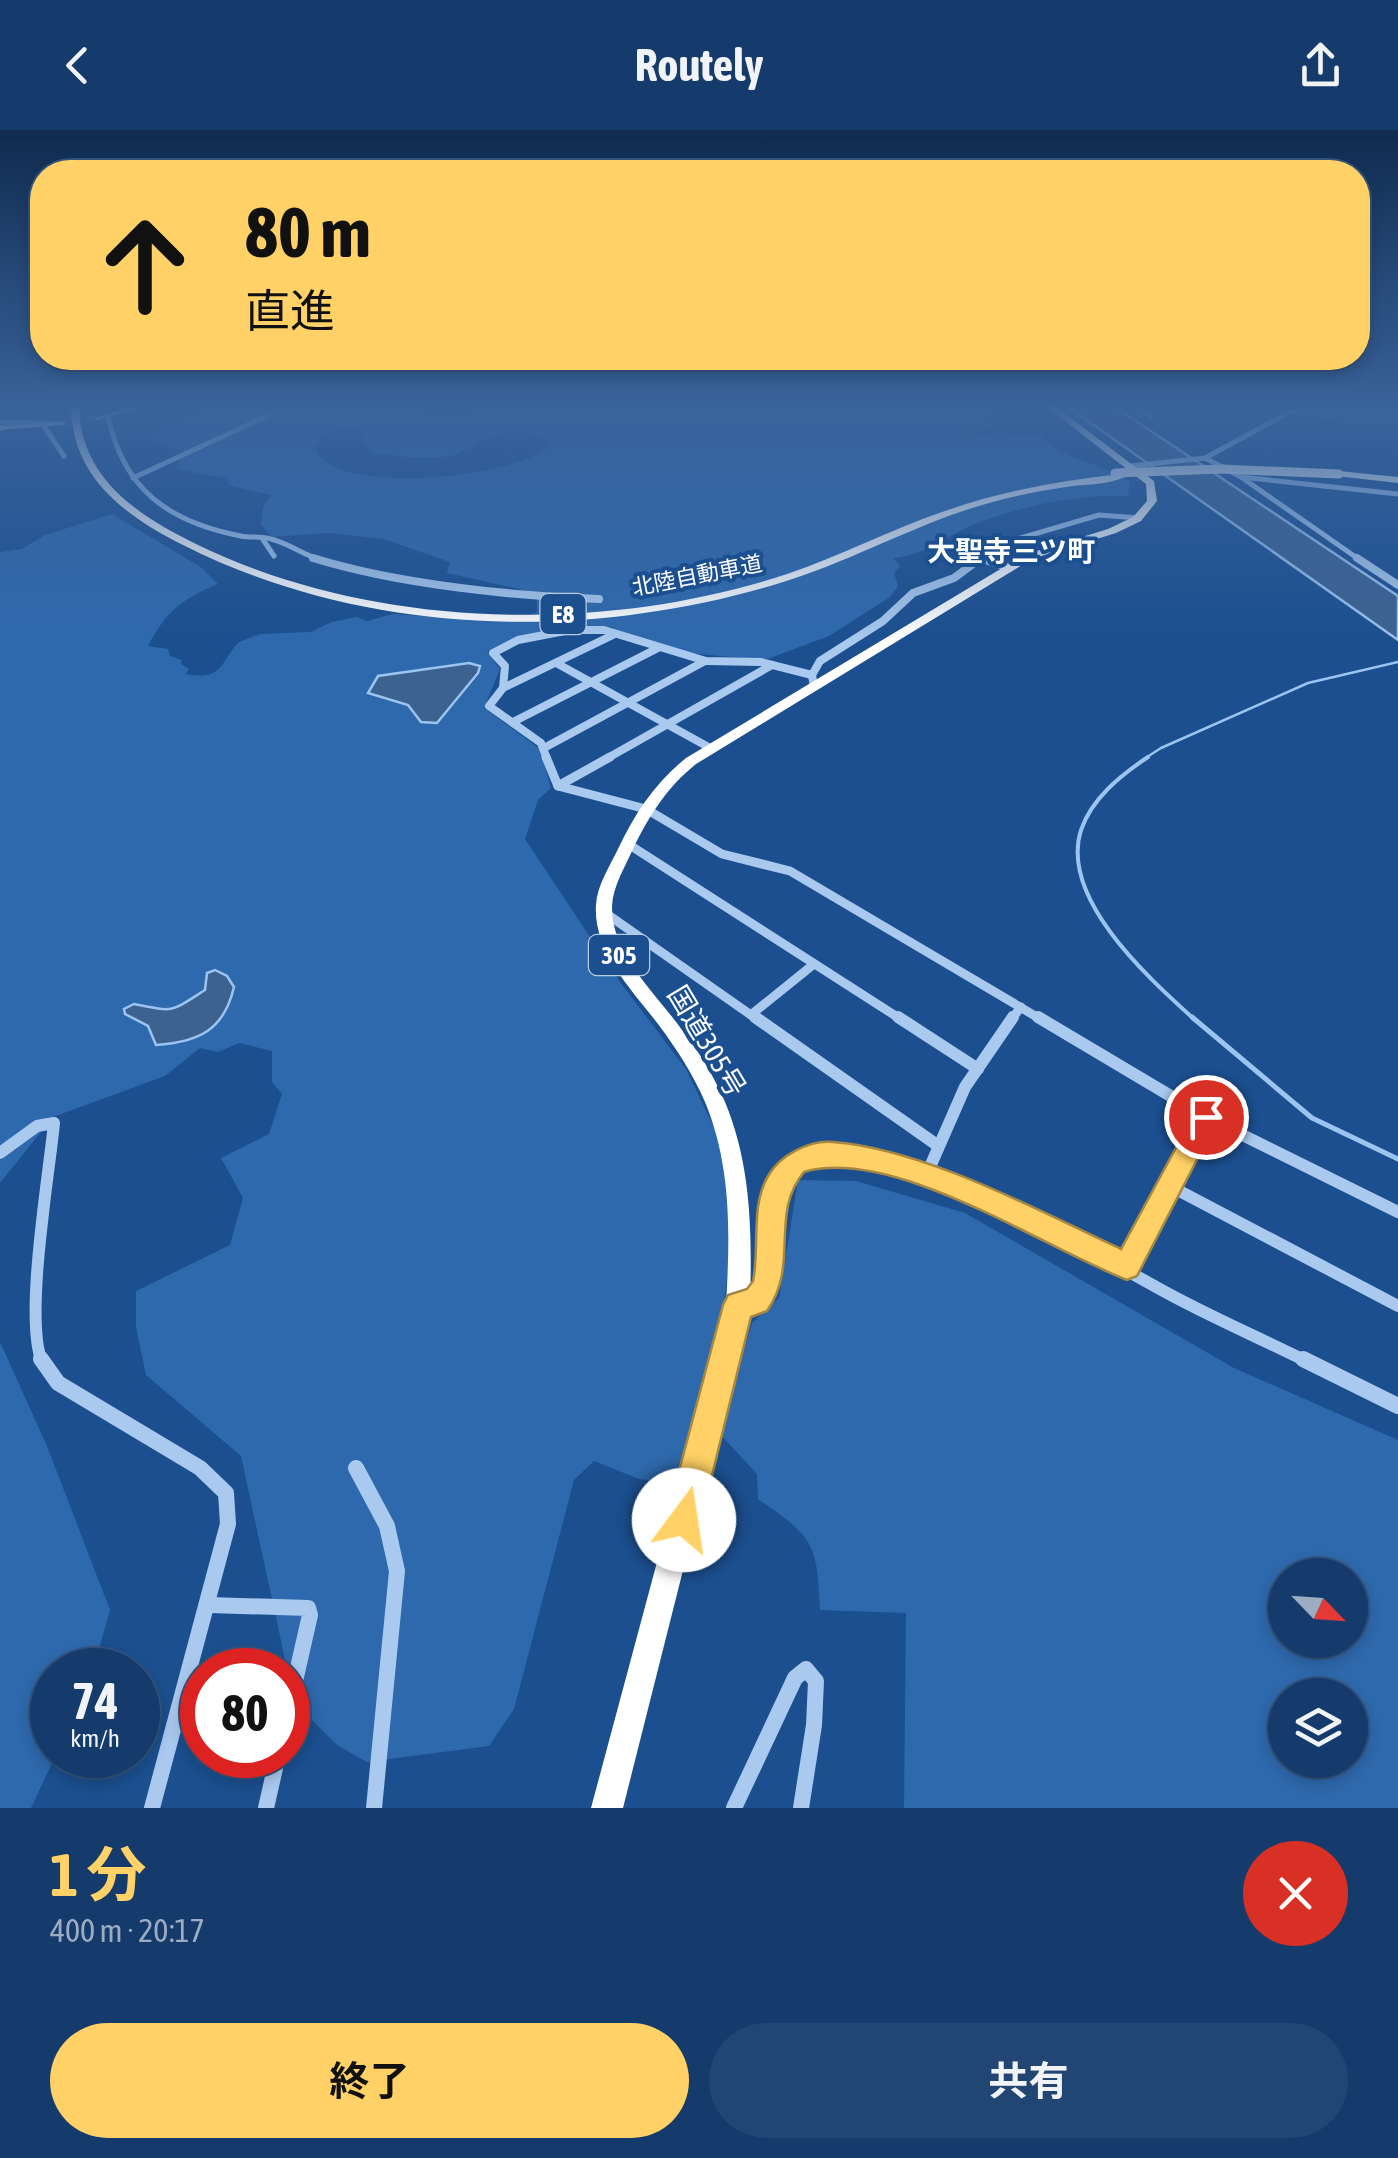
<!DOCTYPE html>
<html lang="ja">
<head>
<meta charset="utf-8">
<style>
	body { margin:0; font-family:"Asap Condensed","Noto Sans JP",sans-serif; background:#214673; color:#f1f3f6; height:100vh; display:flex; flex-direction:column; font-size:38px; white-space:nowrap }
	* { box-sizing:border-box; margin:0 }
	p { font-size:32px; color:#9dadc1 }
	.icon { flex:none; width:55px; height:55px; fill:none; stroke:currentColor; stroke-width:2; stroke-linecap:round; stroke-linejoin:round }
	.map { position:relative; height:1678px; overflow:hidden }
	.side { display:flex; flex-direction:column; background:#143b6b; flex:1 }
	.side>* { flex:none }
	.banner { position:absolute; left:30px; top:30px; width:1340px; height:210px; border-radius:40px; box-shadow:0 5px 15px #0003,0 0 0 2px #33557e; background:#ffd166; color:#111; overflow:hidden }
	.needle { width:65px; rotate:115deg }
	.fabs { position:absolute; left:1268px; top:1428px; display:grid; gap:20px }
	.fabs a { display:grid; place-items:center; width:100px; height:100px; border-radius:50%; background:#143b6b; box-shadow:0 5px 15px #0003,0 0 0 2px #33557e; font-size:50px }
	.speed { position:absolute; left:30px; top:1518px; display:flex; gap:20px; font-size:50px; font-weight:700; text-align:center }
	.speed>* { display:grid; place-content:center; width:130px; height:130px; border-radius:50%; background:#143b6b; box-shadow:0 5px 15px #0003,0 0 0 2px #33557e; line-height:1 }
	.speed small { font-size:25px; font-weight:400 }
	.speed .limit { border:15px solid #d22; background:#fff; color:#111 }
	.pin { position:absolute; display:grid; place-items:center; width:85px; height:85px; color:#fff; margin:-42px; border:5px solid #fff; border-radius:50%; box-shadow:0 2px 10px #0007 }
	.me { position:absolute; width:110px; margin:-55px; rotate:14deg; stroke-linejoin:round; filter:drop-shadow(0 0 8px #0008) }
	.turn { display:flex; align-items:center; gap:35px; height:210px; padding:0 50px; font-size:45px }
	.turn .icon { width:130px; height:130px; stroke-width:2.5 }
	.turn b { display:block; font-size:70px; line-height:85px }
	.round { display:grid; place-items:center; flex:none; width:105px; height:105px; border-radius:52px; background:#214673 }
	.summary { display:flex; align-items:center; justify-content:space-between; height:170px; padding:0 50px }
	h1 { font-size:60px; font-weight:700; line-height:75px; color:#ffd166 }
	.action { display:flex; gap:20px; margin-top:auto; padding:20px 50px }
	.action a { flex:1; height:115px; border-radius:60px; background:#ffd166; color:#111; font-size:40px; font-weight:700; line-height:115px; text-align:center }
	.action a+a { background:#214673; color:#f1f3f6 }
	header { display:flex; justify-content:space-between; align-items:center; height:130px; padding:0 50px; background:#143b6b; font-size:45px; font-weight:700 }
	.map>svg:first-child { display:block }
</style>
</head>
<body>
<header><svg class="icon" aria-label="back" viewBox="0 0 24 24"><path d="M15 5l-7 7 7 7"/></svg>Routely<svg class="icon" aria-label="share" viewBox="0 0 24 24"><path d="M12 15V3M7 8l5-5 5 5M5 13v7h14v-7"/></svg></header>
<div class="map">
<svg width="1398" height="1678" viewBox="0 0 1398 1678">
	<rect width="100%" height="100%" fill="#1b4f8f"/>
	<!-- green -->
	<g fill="#2e69ad" fill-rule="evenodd">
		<path d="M205,277H428L425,279C440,290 460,281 478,277H1012L965,301L971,304L970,307L996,303L1042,305C1055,329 1108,334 1130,352L1128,366C1079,364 1027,375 980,392C948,404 928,425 893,428L900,436L894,443L898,456L890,467L829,506L765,530L678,522L622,505L611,497L562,498L514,509L487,522L500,539L484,578L540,619L551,658L538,670L525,709L620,852L686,939L722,1014L731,1115L724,1175L679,1355L639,1349L594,1331L574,1350L514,1579L489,1616L367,1632L337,1615L310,1588L286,1534L241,1326L146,1245L136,1197V1161L230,1115L243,1068L221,1028L269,1004L282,964L272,952V921L239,913L218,922L200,918L165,946L53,987L0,1053V422L22,419L45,405L112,384L202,438L218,454C181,469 166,482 148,516L168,519L170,526L182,530L181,534L189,539L185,544C224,551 219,533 239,512L260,504L310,502L332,492L357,487L367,491L393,484L514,492L537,482V463L447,443L450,432L384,409L329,403L272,407L261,395L263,377L272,365L230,356L226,348L175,339L186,323L147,307ZM347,295L359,300L372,323C396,326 426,330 450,326C460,324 469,317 478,312C501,300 531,298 553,313C525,348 327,369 315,317L323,305Z"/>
		<polygon points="1304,277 1398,278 1398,293 1347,294 1291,284"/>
		<path d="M798,1050L856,1051L965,1083L1234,1238L1398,1310V1678H904L906,1483L820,1480C817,1412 814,1408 758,1369L757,1344L720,1304L752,1193L779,1168ZM1350,1445V1510H1285V1445ZM1350,1565V1630H1285V1565Z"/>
		<polygon points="0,1192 0,1212 47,1316 110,1480 93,1540 52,1540 52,1625 56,1625 31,1678 0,1678"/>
	</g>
	<!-- water -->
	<g fill="#3c6290" stroke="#9cc4f0" stroke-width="2.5">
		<polygon points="1068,277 1115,277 1398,466 1398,510"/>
		<polygon points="469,533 480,536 478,543 437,593 421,592 408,575 368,563 378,546"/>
		<path d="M215,840L227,846L234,857C224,900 199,912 156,915L148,896L125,884L124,879L134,874C175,882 169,883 205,860L207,843Z"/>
	</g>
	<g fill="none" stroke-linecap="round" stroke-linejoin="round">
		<!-- stream-far2 -->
		<g stroke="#9cc4f0" stroke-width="2.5">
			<polyline points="1134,277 1151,288"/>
			<polyline points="1144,629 1161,618 1308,553 1398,532"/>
		</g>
		<!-- stream-far1 -->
		<path stroke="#9cc4f0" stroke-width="4" d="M1148,627C1121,645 1092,668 1081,700C1059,769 1150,849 1195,890"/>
		<!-- stream -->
		<polyline stroke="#9cc4f0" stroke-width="5" points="1192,887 1312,988 1398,1029"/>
		<!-- river -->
		<polygon fill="#3c6290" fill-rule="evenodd" points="1016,277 1029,277 969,305 959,303"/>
		<!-- primary-tunnel -->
		<polyline stroke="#3d69a0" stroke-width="8" stroke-dasharray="8 4" stroke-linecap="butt" points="63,293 97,288"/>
		<!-- street-far4 -->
		<g stroke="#a9c9ee" stroke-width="5">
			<path d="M108,286C123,359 168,392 241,406C250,408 262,406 271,409C288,413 304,425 321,430"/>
			<polyline points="0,292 50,293"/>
			<polyline points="44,296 64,326"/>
			<polyline points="1205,328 1241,347 1360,430"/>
			<polyline points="1131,336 1205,328 1299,277"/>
			<polyline points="1241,347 1398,364"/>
			<polyline points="133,348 286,277"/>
			<polyline points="262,408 274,426"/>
			<polyline points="979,428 985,430"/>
			<polyline points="977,430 997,415 1099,385 1139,388"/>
		</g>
		<!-- street-far3 -->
		<g stroke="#a9c9ee" stroke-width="8">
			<path d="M313,428C397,454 511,466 599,469"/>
			<polyline points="979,428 1010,438"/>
			<polyline points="1357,428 1398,455"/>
			<polyline points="558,534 712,619"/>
			<polyline points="814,557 812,545 820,531 883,491 913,463 954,448 981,428"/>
			<polyline points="503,558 505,536 493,523 518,510 570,500 604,500 706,531 761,532 812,545"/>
			<polyline points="513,592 658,518"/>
			<polyline points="544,618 705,531"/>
			<polyline points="547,629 541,613 489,576 503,558 615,504"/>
			<polyline points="606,629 772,535"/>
		</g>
		<!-- street-far2 -->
		<g stroke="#a9c9ee" stroke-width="9">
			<polyline points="546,627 558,656 646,679 722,724 790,741 1042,890"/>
			<polyline points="558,656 610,627"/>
			<polyline points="628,714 902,890"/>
			<polyline points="604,782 758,890"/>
			<polyline points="752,884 814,834"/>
			<polyline points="1011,890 1021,877"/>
		</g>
		<!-- street-far1 -->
		<g stroke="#a9c9ee" stroke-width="12">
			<polyline points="755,887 937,1015"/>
			<polyline points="898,887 978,939"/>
			<polyline points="1038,887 1206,987 1398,1082"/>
			<path d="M0,1023L37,996L54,993C49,1046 24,1188 42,1232"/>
			<polyline points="926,1046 965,957 1013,887"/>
			<polyline points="1170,1056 1398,1176"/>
			<polyline points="1127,1136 1206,987"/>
			<path d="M739,1175L756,1171C780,1130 761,1082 786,1041C794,1037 804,1030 813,1028C893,1008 1086,1118 1158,1158C1206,1185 1258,1207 1308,1232"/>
		</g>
		<!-- street -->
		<g stroke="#a9c9ee" stroke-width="16">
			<polyline points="41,1229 58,1253 200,1338 226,1363 228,1394 152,1678"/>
			<polyline points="1303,1229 1398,1276"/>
			<polyline points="356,1338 387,1396 397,1441 374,1678"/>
			<polyline points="209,1475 308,1478 310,1485 288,1582"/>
			<polyline points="266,1678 278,1625"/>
			<polyline points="734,1678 795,1548 806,1539 816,1551 814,1595 801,1678"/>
		</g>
		<!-- primary -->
		<g fill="#f0f6ff" fill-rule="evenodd">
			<polygon points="133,277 144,277 97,290 93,288"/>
			<polygon points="66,291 63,295 0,300 0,296"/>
		</g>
		<!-- highway -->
		<g fill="#fff" fill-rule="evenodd">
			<path d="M71,277H79C81,348 136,384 194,413C371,500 601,505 787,444C840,426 890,400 942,382C1000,361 1059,351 1120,344L1125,347C1108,355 1084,354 1066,357C1031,362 996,370 963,381C901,402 843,434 780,453C586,512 365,507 183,415C125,386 72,347 71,277Z"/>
			<path d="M1047,277H1056L1154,351L1157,371L1141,391L1116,403L1032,429L696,634C667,657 649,686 633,719C625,737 613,756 612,776C611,825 656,863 682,900C699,922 714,946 725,972C752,1037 752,1106 750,1175L623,1678H591L726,1175C730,1106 732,1037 705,972C693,944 676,918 658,894C632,860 593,821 596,775C597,755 610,736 618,719C635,683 655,653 686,628L1024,425L1108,399L1133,387L1147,371L1146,354Z"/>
			<polygon points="0,295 7,296 8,298 0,301"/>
			<polygon points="1339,341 1398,347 1398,353 1336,346 1334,344"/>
		</g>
		<!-- highway-bridge -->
		<polyline stroke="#fff" stroke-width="9" points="1115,343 1221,339 1339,344"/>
	</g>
	<!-- sky -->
	<linearGradient id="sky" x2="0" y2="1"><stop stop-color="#0f2b4f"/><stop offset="0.54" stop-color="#39639b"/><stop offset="1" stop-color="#39639b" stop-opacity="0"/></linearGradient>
	<rect width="1398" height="512" fill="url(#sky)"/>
	<!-- route -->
	<path fill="#ffd166" stroke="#a68842" stroke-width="2.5" d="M1206,976L1216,979L1219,987L1137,1146L1127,1150C1042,1117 893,1016 804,1042C769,1084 800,1135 767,1181L751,1187L701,1390L696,1402L684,1407L671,1402L666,1390L723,1175L728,1165L747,1159L753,1151C760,1117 750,1077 768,1046C780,1025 809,1010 833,1012C925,1019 1037,1080 1121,1119L1197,979Z"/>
	<g text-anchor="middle" stroke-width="8" stroke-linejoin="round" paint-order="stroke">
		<!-- far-street labels -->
		<g font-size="22" fill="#fff" stroke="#1b4f8f">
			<text transform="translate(697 445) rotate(-11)" y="8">北陸自動車道</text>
		</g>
		<!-- shield labels -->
		<g fill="#1b4f8f" stroke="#bbcadd" stroke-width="2.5">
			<rect x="540.5" y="464" width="45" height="40" rx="8"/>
			<rect x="589" y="805" width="60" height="40" rx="8"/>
		</g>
		<g font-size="25" font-weight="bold" fill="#fff">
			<text x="563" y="493">E8</text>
			<text x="619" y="834">305</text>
		</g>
		<!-- far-quarter labels -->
		<g font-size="28" font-weight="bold" fill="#fff" stroke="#1b4f8f">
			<text x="1011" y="431">大聖寺三ツ町</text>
		</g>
		<!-- street labels -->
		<g font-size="28" fill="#fff" stroke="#1b4f8f">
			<text transform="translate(707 911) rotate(59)" y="10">国道305号</text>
		</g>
	</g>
</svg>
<div class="fabs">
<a><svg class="needle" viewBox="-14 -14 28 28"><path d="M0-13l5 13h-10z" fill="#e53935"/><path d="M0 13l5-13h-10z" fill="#9dadc1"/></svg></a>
<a><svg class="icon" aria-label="layers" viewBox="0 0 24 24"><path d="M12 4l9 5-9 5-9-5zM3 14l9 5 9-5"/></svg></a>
</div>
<div class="speed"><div>74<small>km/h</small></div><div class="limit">80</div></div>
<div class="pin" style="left:1206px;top:987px;background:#d93025"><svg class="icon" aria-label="arrive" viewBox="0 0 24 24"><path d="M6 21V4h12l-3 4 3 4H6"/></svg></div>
<svg class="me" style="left:684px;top:1390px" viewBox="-20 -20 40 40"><circle r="19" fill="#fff"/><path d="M0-13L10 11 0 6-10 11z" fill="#ffd166"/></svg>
<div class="banner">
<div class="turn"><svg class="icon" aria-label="ahead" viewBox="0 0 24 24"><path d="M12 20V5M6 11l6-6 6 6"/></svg><div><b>80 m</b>直進</div></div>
</div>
</div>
<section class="side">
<div class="summary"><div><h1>1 分</h1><p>400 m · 20:17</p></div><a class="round" style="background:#d93025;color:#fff"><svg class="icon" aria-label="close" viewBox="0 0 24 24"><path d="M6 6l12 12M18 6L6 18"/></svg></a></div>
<div class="action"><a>終了</a><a>共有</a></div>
</section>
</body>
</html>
